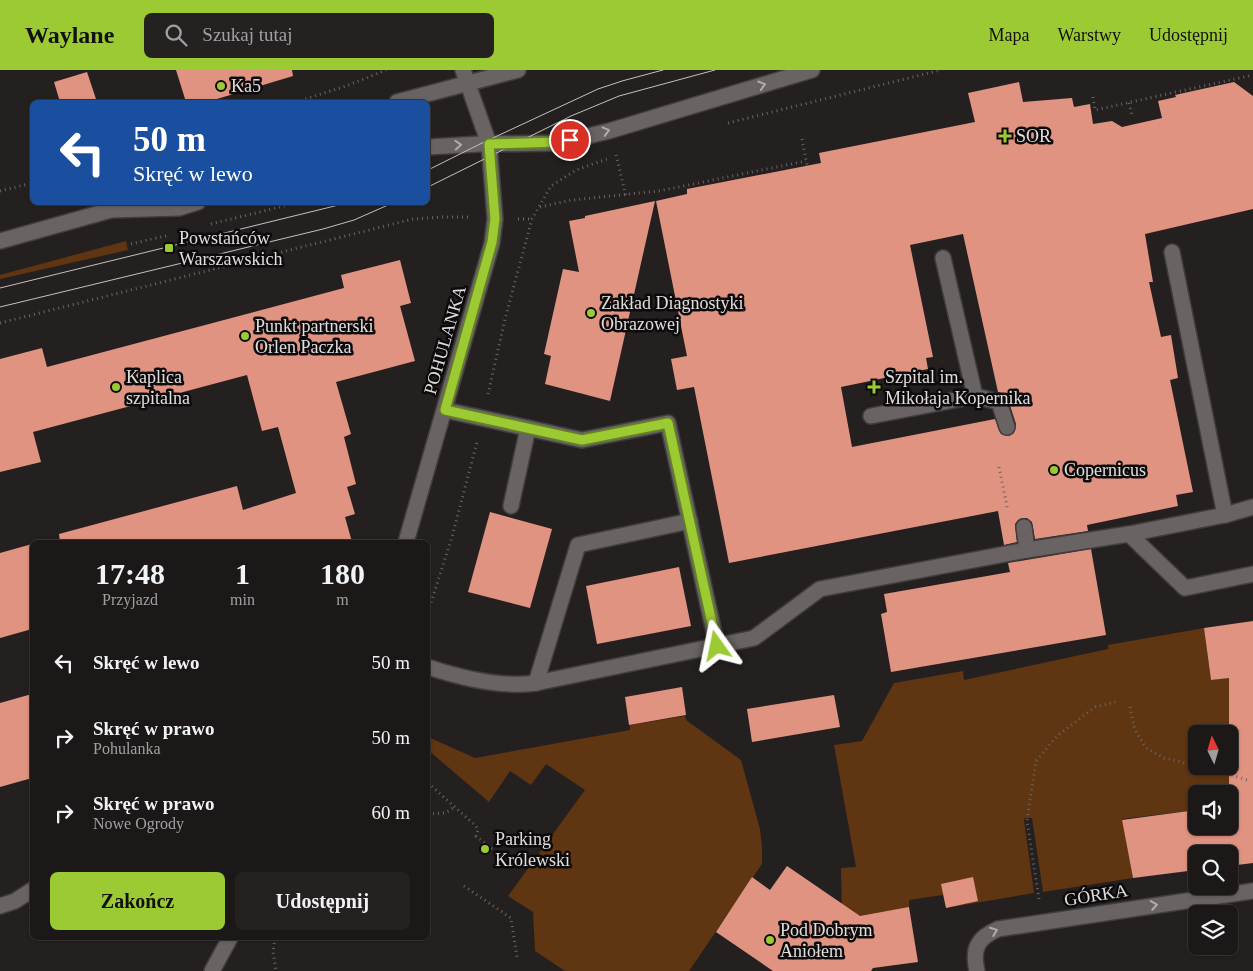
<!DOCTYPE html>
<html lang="pl">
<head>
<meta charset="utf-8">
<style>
	body { margin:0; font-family:"Times New Roman",serif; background:#252121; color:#f1f3f6; height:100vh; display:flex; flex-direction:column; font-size:19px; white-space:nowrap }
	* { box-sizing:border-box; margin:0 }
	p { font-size:16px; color:#a0a0a2 }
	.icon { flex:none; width:28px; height:28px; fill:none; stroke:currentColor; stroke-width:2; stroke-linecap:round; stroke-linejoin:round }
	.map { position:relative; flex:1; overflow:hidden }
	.sheet { position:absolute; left:30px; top:470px; width:400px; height:400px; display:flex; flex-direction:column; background:#1c1818; border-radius:8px; box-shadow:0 1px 4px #0004,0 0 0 1px #3a3737 }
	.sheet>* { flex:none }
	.top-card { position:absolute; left:30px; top:30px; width:400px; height:105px; border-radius:8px; box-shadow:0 1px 4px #0004,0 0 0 1px #3a3737; background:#1a4fa0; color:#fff; overflow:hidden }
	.needle { width:32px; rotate:355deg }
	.fabs { position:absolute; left:1188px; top:655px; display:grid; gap:10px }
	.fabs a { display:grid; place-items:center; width:50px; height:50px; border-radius:8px; background:#1c1818; box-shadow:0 1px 4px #0004,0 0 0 1px #3a3737; font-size:25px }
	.pin { position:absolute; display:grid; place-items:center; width:42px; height:42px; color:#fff; margin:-21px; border:2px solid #fff; border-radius:50%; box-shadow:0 1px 5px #0007 }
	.me { position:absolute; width:55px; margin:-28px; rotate:348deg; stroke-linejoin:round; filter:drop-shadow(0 0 4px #0008) }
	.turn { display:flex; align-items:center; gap:18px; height:105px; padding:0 20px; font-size:22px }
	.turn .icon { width:65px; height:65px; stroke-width:2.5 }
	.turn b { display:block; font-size:35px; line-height:42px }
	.eta { display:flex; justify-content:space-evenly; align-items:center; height:85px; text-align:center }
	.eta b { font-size:30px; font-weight:600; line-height:35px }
	.button { display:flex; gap:10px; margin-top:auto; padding:10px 20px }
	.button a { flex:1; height:58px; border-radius:8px; background:#9cca32; color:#111; font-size:20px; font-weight:600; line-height:58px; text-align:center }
	.button a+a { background:#252121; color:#f1f3f6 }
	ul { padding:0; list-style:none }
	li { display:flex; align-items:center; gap:15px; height:75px; padding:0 20px }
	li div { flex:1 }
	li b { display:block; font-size:19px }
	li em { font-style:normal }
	header { display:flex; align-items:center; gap:30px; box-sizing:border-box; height:70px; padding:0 25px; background:#9cca32; color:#111 }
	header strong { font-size:24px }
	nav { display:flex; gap:28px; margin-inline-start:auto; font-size:18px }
	.search { width:350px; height:45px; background:#252121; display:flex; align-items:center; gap:12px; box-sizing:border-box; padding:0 18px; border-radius:8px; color:#a0a0a2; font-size:19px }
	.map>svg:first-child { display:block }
</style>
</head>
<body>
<header>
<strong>Waylane</strong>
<div class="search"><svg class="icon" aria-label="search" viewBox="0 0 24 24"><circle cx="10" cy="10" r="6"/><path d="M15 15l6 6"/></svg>Szukaj tutaj</div>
<nav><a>Mapa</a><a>Warstwy</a><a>Udostępnij</a></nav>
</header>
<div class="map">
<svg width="1253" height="901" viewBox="0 0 1253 901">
	<rect width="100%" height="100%" fill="#252020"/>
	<!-- green -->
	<g fill="#5f3512" fill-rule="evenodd">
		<polygon points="126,171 128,180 0,209 0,205"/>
		<path d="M1204,558L1211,610L1235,607L1252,725L1229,729V724H1196V740L1122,749L1133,808L1043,822L1032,748H1025L1024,750L1034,823L946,838L943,825L909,830V837L888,881L842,841L841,798L856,797L834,675L862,671L894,613L963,601L964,610L1108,579V575ZM1196,664H1229V696H1196Z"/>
		<polygon points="685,646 686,650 741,690 760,759 762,777 762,794 689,901 565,901 535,881 533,842 508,826 585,720 546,694 531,715 510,701 489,732 428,680 428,667 475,688 630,660 630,655"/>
	</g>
	<!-- building -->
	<g fill="#e09380" fill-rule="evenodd">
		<polygon points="176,0 292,0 293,6 207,32 186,32"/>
		<polygon points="87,2 97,32 60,32 54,12"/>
		<path d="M1019,12L1023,32L1072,28L1074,37L1090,34L1093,54L1112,51L1122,57L1162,48L1158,31L1176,27L1175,25L1234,12L1253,26V139L1145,164L1153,212H1149L1161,267L1171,265L1178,308L1170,310L1193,422L1176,425L1178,436L1087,455L1088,461L1035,469L1032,452L1027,448H1022L1018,450L1015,454L1017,472L1004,475L998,441L729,493L694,317L677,320L671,289L687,286L656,131L687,124V119L821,93L819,83L975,52L968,23ZM963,164L998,322L1005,325L1008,329L1016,354L1014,363L1009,366L1001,364L995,349L852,377L841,317L928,299L926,288L933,287L910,175Z"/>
		<polygon points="655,131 610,331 545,314 551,286 544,284 563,199 579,202 569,151 585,148 585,146"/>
		<polygon points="400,190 411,233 400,236 415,291 336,312 351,364 344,367 356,414 347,417 355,444 345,447 352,472 60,472 59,464 237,416 243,440 296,423 278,357 262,361 247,305 33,362 41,392 0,402 0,289 42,278 47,297 344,218 341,205"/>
		<polygon points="490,442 552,459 530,538 468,522"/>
		<polygon points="32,474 32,559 0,568 0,483"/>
		<polygon points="1091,479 1106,565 891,602 881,544 887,542 884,524 1010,502 1008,493"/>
		<polygon points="679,497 691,556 597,574 586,516"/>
		<polygon points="1253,551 1253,793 1229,796 1229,784 1196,784 1196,800 1133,808 1122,750 1196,740 1196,756 1229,756 1229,608 1211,610 1204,558"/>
		<polygon points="682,617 686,645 629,655 625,627"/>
		<polygon points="32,624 32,708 0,717 0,633"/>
		<polygon points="834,625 840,657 752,672 747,639"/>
		<polygon points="787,796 860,846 909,837 918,892 873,898 871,901 773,901 716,862 752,807 770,820"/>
		<polygon points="973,807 978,831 946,838 941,814"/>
	</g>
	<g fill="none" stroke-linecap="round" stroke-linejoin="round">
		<!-- lane casing -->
		<g stroke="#413d3d" stroke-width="18">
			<g id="lane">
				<polyline points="1172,182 1225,445"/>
				<polyline points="943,188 975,326"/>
				<polyline points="445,340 582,370 668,353 717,576"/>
				<polyline points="871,346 975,326 999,332 1007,357"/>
				<polyline points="511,436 528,358"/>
				<polyline points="1024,457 1027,480"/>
				<polyline points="1129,464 1185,518 1253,504"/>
				<path d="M428,597C461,608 500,618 536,613L754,568L820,519L1027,480L1129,464L1225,445L1253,437"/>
				<polyline points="536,613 578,475 690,451"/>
				<polyline points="0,836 15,831 32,820"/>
			</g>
		</g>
		<!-- street casing -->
		<g stroke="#413d3d" stroke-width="18">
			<g id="street">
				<polyline points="406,472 492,173 495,149 489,74"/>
				<polyline points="212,901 230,868"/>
				<path d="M977,901C972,879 977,868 998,859L1253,821"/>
			</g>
		</g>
		<!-- secondary casing -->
		<g stroke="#413d3d" stroke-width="18">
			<g id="secondary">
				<polyline points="463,0 489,74"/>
				<polyline points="397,32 518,0"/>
				<polyline points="428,77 480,74 559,73 609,61 812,0"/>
				<polyline points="0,171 111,140 179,138 198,132"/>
			</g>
		</g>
		<!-- path -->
		<g stroke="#6a6565" stroke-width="3" stroke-dasharray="1 4" stroke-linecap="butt">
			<polyline points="1093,27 1095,40 1253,5"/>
			<polyline points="296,32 346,16 386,0"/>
			<polyline points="1129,33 1132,46"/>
			<polyline points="728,53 941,0"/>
			<polyline points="802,69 807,95"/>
			<polyline points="616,85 626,126"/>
			<polyline points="0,121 32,113"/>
			<polyline points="540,137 572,130 659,121 806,91"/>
			<polyline points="518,149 532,149"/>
			<polyline points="211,154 300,132"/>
			<polyline points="131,174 169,165"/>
			<polyline points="0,253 413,149 443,147 471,147"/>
			<polyline points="488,324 505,249 532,149 551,116 576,100 607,89"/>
			<polyline points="999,397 1008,441"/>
			<polyline points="428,542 452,467 477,372"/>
			<polyline points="1130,637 1135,660 1146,678 1164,688 1216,700 1250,711"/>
			<polyline points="428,713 476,756 478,760 476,766 492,779"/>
			<polyline points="428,744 445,743 455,737"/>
			<polyline points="464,816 511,848 517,887"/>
			<polyline points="1039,829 1027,751 1036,691 1057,666 1095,637 1116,632"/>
			<polyline points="275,868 273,882 276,901"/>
		</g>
		<!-- lane -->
		<use href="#lane" stroke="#696363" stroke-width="15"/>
		<!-- street -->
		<use href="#street" stroke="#696363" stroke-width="15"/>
		<!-- secondary -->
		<use href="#secondary" stroke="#696363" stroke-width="15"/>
		<!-- tram -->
		<g stroke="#c4c0c0" stroke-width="1">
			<polyline points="428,100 480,74 598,19 622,11 663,0"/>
			<polyline points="428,117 571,46 619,26 715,0"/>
			<polyline points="0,218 351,132"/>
			<polyline points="0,237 323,159 354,150 395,132"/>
		</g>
	</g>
	<!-- one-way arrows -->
	<defs><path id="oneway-chevron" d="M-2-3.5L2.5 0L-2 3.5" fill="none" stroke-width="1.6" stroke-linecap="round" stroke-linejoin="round" transform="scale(1.25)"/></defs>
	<g stroke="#b1acac">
		<use href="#oneway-chevron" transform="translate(762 15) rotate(-17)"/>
		<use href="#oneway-chevron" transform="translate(606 61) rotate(-15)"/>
		<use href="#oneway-chevron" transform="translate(458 75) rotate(-3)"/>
		<use href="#oneway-chevron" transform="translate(1154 835) rotate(-9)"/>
		<use href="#oneway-chevron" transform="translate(994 861) rotate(-21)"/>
	</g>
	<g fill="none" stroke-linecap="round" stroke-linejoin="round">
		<!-- route casing -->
		<g stroke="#658320" stroke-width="12">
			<polyline id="route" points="570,70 559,72 489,74 495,149 492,172 445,340 582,370 668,353 717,576"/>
		</g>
		<!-- route -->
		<use href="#route" stroke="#9cca32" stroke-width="9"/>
	</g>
	<!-- markers -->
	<g fill="#9cca32" stroke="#0d0a0b" stroke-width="2">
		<circle cx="221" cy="16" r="5"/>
		<path d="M1002.5 58.5h5v5h5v5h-5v5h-5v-5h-5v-5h5z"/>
		<rect x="164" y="173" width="10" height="10" rx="2.5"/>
		<circle cx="591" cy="243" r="5"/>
		<circle cx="245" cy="266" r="5"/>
		<circle cx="116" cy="317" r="5"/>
		<path d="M871.5 309.5h5v5h5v5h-5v5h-5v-5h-5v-5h5z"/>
		<circle cx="1054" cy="400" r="5"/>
		<circle cx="485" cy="779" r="5"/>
		<circle cx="770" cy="870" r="5"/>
	</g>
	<g text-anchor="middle" stroke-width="5" stroke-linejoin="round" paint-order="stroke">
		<!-- poi labels -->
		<g font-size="18" fill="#e1dddd" stroke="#0d0a0b" text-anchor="start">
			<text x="231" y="22">Ka5</text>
			<text x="1016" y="72">SOR</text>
			<text x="179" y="174">Powstańców<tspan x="179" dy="21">Warszawskich</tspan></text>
			<text x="601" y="239">Zakład Diagnostyki<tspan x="601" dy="21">Obrazowej</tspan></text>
			<text x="255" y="262">Punkt partnerski<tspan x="255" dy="21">Orlen Paczka</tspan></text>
			<text x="126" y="313">Kaplica<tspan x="126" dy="21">szpitalna</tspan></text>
			<text x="885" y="313">Szpital im.<tspan x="885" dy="21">Mikołaja Kopernika</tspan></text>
			<text x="1064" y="406">Copernicus</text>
			<text x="495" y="775">Parking<tspan x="495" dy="21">Królewski</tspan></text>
			<text x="780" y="866">Pod Dobrym<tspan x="780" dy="21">Aniołem</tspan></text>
		</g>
		<!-- street labels -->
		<g font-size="18" fill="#e1dddd" stroke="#0d0a0b">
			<text transform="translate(445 270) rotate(-74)" y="6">POHULANKA</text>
			<text transform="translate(1096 825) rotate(-9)" y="6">GÓRKA</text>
		</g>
	</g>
</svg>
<div class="fabs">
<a><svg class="needle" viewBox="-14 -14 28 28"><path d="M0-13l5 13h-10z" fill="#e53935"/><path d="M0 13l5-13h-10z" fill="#a0a0a2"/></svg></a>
<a><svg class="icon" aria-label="sound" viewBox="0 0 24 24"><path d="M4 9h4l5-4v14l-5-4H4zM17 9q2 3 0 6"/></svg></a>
<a><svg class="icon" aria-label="search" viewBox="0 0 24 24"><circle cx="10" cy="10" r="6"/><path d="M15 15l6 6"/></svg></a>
<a><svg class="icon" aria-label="layers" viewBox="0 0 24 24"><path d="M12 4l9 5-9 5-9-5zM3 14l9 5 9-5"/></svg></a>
</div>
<div class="pin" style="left:570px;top:70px;background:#d93025"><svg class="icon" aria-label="arrive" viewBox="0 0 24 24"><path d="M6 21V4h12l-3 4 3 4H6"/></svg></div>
<svg class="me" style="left:717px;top:576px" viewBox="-20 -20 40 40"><path d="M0-17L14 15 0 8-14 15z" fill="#9cca32" stroke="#fff" stroke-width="4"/></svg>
<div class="top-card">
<div class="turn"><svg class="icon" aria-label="left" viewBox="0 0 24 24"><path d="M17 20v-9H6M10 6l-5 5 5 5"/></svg><div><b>50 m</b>Skręć w lewo</div></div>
</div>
<section class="sheet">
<div class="eta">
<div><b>17:48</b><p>Przyjazd</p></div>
<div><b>1</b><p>min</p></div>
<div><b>180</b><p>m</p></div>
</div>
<ul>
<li><svg class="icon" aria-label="left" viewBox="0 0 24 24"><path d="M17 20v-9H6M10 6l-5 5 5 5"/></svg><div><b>Skręć w lewo</b></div><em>50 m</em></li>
<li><svg class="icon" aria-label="right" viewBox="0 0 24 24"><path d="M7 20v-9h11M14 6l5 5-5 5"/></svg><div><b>Skręć w prawo</b><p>Pohulanka</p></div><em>50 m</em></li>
<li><svg class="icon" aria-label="right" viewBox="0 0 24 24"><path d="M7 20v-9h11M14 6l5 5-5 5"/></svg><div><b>Skręć w prawo</b><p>Nowe Ogrody</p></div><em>60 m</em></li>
</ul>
<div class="button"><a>Zakończ</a><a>Udostępnij</a></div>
</section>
</div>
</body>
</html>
